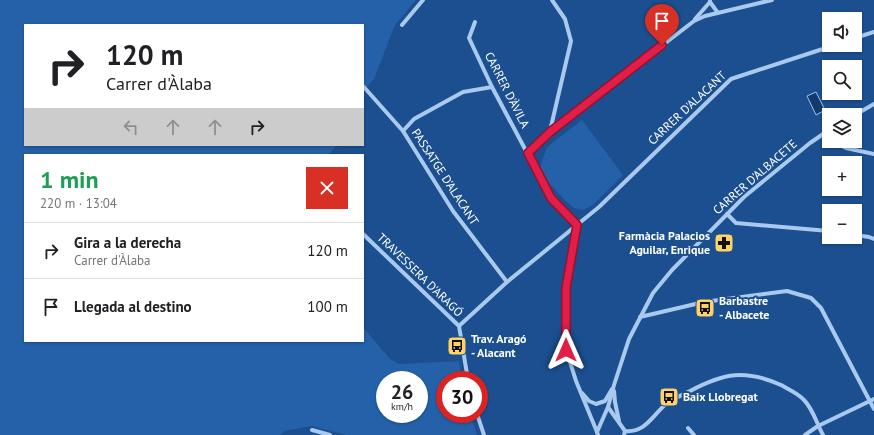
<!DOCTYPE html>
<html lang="es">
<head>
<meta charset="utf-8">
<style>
	body { margin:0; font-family:"PT Sans",sans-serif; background:#f6f6f6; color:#202124; height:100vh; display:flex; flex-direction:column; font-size:15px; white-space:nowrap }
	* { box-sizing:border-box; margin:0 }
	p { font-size:13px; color:#757577 }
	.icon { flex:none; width:22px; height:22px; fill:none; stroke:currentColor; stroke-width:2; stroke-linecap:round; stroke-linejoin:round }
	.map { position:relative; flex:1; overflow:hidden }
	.drawer { position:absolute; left:24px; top:154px; width:340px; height:188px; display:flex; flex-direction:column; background:#fff; border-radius:0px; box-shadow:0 1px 3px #0004 }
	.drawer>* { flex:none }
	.top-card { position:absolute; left:24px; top:24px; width:340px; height:122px; border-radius:0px; box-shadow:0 1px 3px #0004; background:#fff; color:#202124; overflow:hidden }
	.tools { position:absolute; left:822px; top:12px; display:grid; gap:8px }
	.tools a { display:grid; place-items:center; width:40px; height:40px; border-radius:0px; background:#fff; box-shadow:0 1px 3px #0004; font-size:20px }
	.speed { position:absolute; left:376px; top:371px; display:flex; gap:8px; font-size:20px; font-weight:700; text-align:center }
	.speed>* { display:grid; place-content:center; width:52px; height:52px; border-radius:50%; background:#fff; box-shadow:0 1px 3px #0004; line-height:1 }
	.speed small { font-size:10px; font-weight:400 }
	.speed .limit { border:6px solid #d22; background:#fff; color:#111 }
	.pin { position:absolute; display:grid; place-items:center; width:34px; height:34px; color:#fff; margin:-41px -17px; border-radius:50% 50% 50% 0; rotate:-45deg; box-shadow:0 0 4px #0007 }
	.pin .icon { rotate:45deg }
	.me { position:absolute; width:44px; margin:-22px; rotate:0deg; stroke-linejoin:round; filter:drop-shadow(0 0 3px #0008) }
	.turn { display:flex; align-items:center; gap:14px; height:84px; padding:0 16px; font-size:18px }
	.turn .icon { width:52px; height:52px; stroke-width:2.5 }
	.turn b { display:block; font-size:28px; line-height:34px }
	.lanes { display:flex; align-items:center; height:38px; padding:0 16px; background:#0003; justify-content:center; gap:20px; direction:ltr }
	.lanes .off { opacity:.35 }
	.round { display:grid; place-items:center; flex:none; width:42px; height:42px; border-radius:0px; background:#f6f6f6 }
	.head { display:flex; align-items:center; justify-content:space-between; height:68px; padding:0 16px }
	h1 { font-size:24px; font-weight:700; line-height:30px; color:#1e9e55 }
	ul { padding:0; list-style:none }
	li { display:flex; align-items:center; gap:12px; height:56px; padding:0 16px; border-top:1px solid #e0e0e0 }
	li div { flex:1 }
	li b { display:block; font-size:15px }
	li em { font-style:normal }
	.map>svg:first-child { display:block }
</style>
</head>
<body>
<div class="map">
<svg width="874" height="435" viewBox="0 0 874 435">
	<rect width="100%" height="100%" fill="#1b4f8f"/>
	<!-- green -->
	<g fill="#2461a8" fill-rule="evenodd">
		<path d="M0,0H416L395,25L374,79L363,91V25H25V145H337L328,155H25V341H363V327L390,359L399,364L459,361L462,380H445V414H470L477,435H346L312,426L284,431L280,435H0ZM385,380H419V414H385Z"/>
		<polygon points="582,120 623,175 593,205 583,210 574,208 565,200 550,184 541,169 541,164 547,147"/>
	</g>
	<!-- water -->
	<polygon fill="#123a6d" stroke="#9cc4f0" points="816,92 825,110 816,115 807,96"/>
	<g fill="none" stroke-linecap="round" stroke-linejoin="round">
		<!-- street -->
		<g stroke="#a9c9ee" stroke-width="4">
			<polyline points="710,2 718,13"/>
			<polyline points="695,19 710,2 710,0"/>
			<polyline points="475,22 469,38 492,87 551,198 577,225"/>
			<polyline points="402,25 423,0"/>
			<polyline points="855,38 874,32"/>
			<polyline points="363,86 403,131 453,211 507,282"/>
			<polyline points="855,115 874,104"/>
			<polyline points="403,131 414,119 463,92 492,87"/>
			<polyline points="550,131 571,41 565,19 552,0"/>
			<polyline points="823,134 829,139"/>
			<polyline points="832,141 846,148 874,154"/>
			<polyline points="528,153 550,132 694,21 705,16 772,0"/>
			<polyline points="727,214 736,223 829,231"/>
			<polyline points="577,226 566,288 566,349 576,381 597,432"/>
			<polyline points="363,234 459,326 468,380"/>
			<polyline points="855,235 869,237 874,239"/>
			<polyline points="640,317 704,302 787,291 811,298 821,308 874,409"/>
			<polyline points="459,326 507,282 599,207 731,79 835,45"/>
			<polyline points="614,391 615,402 619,421"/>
			<polyline points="582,393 589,401 596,404 605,401 612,389"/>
			<polyline points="608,407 614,385 629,339 653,293 672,270 744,197 810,143 829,130"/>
			<polyline points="477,414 484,435"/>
			<polyline points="688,428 694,435"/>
			<polyline points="312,430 330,435"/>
			<path d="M625,431C645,433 652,416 666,404C673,399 682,395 690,391C724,373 745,369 781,385C788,389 799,394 804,400C813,409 817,424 823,435"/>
			<polyline points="598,435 597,432 608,407 625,431 624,435"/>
			<polyline points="805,435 818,426 874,399"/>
		</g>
	</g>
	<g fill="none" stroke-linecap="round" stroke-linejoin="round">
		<!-- route casing -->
		<g stroke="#92132f" stroke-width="10">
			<polyline id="route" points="566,350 566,288 577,225 551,198 528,153 550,132 662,45"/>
		</g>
		<!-- route -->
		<use href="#route" stroke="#e11d48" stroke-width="7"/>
	</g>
	<!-- icons -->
	<defs>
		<g id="pharmacy-square" transform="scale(1)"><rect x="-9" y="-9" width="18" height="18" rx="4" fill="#ffd166" stroke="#1b4f8f"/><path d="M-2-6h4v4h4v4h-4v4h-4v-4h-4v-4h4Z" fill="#111"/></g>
		<g id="bus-square" transform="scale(1)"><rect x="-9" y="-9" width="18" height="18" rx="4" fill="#ffd166" stroke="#1b4f8f"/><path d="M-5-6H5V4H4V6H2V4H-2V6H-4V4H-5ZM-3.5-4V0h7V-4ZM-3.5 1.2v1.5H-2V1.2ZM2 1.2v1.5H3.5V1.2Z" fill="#111"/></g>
	</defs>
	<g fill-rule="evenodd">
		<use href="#pharmacy-square" x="724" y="243"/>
		<use href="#bus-square" x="705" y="308"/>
		<use href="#bus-square" x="457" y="346"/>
		<use href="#bus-square" x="669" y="397"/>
	</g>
	<g text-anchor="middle" stroke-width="4" stroke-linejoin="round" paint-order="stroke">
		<!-- street labels -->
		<g font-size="12" fill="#fff" stroke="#1b4f8f">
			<text transform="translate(507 90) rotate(63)" y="4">CARRER D'ÀVILA</text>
			<text transform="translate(687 108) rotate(-43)" y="4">CARRER D'ALACANT</text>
			<text transform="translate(445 177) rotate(57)" y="4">PASSATGE D'ALACANT</text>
			<text transform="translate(755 177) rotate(-41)" y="4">CARRER D'ALBACETE</text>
			<text transform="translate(420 275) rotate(44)" y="4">TRAVESSERA D'ARAGÓ</text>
		</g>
		<!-- poi labels -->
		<g font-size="12" font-weight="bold" fill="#fff" stroke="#1b4f8f" text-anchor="start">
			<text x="710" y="240" text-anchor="end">Farmàcia Palacios<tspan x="710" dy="14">Aguilar, Enrique</tspan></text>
			<text x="719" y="305">Barbastre<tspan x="719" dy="14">- Albacete</tspan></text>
			<text x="471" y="343">Trav. Aragó<tspan x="471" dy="14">- Alacant</tspan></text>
			<text x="683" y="401">Baix Llobregat</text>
		</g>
	</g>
</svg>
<div class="tools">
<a><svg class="icon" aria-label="sound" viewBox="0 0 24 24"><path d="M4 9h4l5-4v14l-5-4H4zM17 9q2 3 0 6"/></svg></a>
<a><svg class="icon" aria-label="search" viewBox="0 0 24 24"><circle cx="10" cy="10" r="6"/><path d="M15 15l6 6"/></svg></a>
<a><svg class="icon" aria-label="layers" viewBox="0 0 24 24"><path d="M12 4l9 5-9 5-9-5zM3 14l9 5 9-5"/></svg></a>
<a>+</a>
<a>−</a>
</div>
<div class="speed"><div>26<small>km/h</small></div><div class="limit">30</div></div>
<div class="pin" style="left:662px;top:45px;background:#d93025"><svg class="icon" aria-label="arrive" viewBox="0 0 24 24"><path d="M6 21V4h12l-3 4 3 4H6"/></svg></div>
<svg class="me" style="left:566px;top:350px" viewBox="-20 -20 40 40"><path d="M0-17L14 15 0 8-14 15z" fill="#e11d48" stroke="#fff" stroke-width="4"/></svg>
<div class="top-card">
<div class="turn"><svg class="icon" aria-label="right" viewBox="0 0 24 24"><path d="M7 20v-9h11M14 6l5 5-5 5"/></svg><div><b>120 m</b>Carrer d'Àlaba</div></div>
<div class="lanes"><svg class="icon off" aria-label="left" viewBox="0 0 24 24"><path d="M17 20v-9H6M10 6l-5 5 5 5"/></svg><svg class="icon off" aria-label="ahead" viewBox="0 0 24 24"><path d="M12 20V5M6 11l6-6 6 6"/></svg><svg class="icon off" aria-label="ahead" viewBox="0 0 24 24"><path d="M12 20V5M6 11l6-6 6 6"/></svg><svg class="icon" aria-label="right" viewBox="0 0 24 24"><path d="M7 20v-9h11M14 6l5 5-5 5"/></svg></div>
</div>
<section class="drawer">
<div class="head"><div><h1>1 min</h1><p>220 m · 13:04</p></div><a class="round" style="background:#d93025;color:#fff"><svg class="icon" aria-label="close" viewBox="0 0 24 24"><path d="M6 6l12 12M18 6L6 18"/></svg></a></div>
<ul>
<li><svg class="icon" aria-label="right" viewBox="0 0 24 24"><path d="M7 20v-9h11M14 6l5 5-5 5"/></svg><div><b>Gira a la derecha</b><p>Carrer d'Àlaba</p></div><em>120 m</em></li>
<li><svg class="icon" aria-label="arrive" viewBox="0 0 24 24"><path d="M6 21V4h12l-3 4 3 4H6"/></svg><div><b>Llegada al destino</b></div><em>100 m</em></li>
</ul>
</section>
</div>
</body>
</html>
